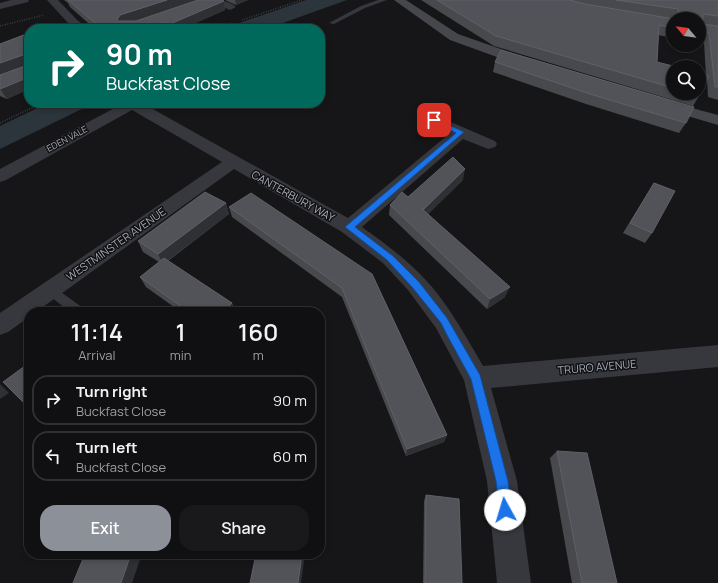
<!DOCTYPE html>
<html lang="en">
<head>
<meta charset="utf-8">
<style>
	body { margin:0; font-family:Manrope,sans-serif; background:#19191b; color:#f1f3f6; height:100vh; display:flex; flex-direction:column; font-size:15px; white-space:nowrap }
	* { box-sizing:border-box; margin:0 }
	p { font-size:13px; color:#9c9d9f }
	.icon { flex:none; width:22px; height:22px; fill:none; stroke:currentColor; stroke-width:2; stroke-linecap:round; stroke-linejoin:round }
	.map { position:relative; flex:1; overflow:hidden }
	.drawer { position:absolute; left:24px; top:307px; width:301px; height:252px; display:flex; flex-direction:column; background:#101012; border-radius:16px; box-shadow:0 2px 6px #0003,0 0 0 1px #303032 }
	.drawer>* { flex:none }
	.banner { position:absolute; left:24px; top:24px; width:301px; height:84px; border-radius:16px; box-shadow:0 2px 6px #0003,0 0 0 1px #303032; background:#00695c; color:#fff; overflow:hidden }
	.needle { width:26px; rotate:299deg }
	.controls { position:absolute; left:666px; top:12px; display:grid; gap:8px }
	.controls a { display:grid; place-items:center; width:40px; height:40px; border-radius:50%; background:#101012; box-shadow:0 2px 6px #0003,0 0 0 1px #303032; font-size:20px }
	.pin { position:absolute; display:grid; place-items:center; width:34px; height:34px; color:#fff; margin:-17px; border-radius:8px; box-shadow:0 2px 6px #0006 }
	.me { position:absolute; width:44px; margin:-22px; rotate:354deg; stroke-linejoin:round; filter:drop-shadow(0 0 3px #0008) }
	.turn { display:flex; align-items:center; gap:14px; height:84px; padding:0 16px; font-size:18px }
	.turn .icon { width:52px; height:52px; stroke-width:2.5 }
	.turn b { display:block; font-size:28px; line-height:34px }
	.eta { display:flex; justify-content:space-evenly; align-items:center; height:68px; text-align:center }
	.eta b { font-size:24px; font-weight:600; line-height:28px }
	.primary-button { display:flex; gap:8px; margin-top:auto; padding:8px 16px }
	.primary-button a { flex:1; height:46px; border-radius:16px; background:#8c9099; color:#fff; font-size:16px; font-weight:600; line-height:46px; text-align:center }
	.primary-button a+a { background:#19191b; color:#f1f3f6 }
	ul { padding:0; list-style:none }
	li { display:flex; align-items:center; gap:12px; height:50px; margin:0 8px 6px; padding:0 8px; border:2px solid #303032; border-radius:16px }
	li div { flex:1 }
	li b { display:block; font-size:15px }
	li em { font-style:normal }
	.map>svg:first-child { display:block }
</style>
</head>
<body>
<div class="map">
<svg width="718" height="583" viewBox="0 0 718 583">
	<rect width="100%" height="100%" fill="#161618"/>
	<!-- water -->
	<g fill="#2c353c">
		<polygon points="306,0 347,0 266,29 222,29"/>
		<polygon points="48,103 94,103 0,149 0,126"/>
	</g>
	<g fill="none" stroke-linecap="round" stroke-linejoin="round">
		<!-- path -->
		<g stroke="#3d3f44" stroke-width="1.5" stroke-dasharray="1 1.5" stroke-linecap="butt">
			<polyline points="242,20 302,0"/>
			<polyline points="0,26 44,15"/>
			<polyline points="215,29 232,23"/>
			<polyline points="0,123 42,103"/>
		</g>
		<!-- lane -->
		<g fill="#37383d" fill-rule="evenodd">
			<polygon points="378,0 387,0 365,8 334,24 329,23 361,6"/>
			<polygon points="50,285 54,287 83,308 85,312 70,312 46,293 44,290 46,287"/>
		</g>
		<!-- street -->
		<g fill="#37383d" fill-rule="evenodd">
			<polygon points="11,0 29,0 28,2 0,9 0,3"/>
			<polygon points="47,0 58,0 77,20 90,29 76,29 69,24"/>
			<path d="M209,0C218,0 229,0 236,7L230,10L210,2Z"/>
			<path d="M124,103H142L348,218L450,133L429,123L426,120L429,117L434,115L439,117L495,141L497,144L495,147L489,149L483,147L463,139L362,227C383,242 405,258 423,277C448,303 465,335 483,366L718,345V367L491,388L517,481L531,583H497L487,481L464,380L436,328L408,290L383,263L342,232L234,169L36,312H29V317L8,332L0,335V313L222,162L132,110L6,180L0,182V169Z"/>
		</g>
		<!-- secondary -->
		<g fill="#45474d" fill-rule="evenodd">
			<polygon points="394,0 406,0 458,34 532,60 534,63 532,66 522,66 450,40"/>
			<polygon points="662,100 718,115 718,125 657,107 655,104 657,101"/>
		</g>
	</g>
	<!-- wall -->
	<g fill="#47494d" fill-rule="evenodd">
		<polygon points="64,0 196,0 134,21 136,21 224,1 225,10 182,29 95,29 70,7 68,3"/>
		<polygon points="221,0 248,0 236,5 225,0"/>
		<path d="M421,0H718V100L708,97L707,80L699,96L693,106L494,46ZM673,19H699V42L704,43L706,75L699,93H673V67L657,62L658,35L673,38Z"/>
		<polygon points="29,33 29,89 7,99 0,96 0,44"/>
		<polygon points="495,62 686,123 679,133 586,104 493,72"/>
		<polygon points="463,180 427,215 505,297 487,309 389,215 390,205 408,197"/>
		<polygon points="654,183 652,233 645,243 623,233"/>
		<polygon points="226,203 229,214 168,261 232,303 236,312 181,312 146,287 140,277 159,262 143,252 138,241"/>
		<polygon points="229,207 372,274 447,435 444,442 406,456 342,297 232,217"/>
		<polygon points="557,451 617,583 572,583 550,458"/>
		<polygon points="426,495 462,583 423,583 424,501"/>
	</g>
	<!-- shaded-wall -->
	<g fill="#2f3033">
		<polygon points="167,0 196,0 124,25 117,20 120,15"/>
		<polygon points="235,0 248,0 236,5"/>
		<polygon points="224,1 225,10 182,29 172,29 170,24"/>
		<polygon points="161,23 163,29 147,29"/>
		<polygon points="23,55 28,65 0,75 0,63"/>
		<polygon points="29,77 29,89 7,99 0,89"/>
		<polygon points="465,169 463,180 422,220 423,210"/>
		<polygon points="226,203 229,214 163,264 158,254"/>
		<polygon points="510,287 505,297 487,309 490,299"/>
		<polygon points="232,303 236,312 223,312"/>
		<polygon points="0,384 9,393 0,399"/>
		<polygon points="447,435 444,442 406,456 407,449"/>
		<polygon points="131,554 142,554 132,583 121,583"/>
		<polygon points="302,554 305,554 301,583 298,583"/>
	</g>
	<!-- building -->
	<g fill="#525359" stroke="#5f6168">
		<polygon points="68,0 167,0 120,15 117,20 118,21 136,21 198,0 221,0 224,1 170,24 161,23 147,29 102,29"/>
		<polygon points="437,0 570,0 585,4 674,19 673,19 673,28 659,25 657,62 677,67 673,67 673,88 496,36"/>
		<polygon points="616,0 718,0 718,16 703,14 703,24 718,26 718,87 715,87 709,33 699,32 699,19 679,19 678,9"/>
		<polygon points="29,33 29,77 0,89 0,75 25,66 25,56 23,55 0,63 0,44"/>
		<polygon points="501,50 694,107 686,123 590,94 495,62"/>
		<polygon points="699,73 709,76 699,96 690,93 699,93"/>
		<polygon points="453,157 465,169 423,210 421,208 510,287 490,299 390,205 402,192 408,197"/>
		<polygon points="654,183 675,191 652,233 630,223"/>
		<polygon points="205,192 226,203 158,254 138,241"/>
		<polygon points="251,193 372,274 447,435 407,449 342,288 229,207"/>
		<polygon points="164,258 232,303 223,312 189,312 140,277"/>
		<polygon points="29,363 29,408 3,382"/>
		<polygon points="557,451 587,453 617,583 582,583"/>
		<polygon points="426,495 459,499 462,583 425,583"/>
		<polygon points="85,554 131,554 121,583 73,583"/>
		<polygon points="256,554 302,554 298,583 250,583"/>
	</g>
	<!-- route -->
	<polygon fill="#1a73e8" stroke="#114b97" points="432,119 436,119 464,132 355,227 393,256 419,282 447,318 480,375 508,481 512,510 510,514 505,516 501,514 499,510 496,481 471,379 447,335 441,323 412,287 387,260 345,227 456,133 432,121"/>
	<g text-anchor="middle" stroke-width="3" stroke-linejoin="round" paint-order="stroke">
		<!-- far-street labels -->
		<g font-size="9" fill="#a8adb8" stroke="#111113">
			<text transform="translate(67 139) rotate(-28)" y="3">EDEN VALE</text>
		</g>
		<!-- street labels -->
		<g font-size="11" fill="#a8adb8" stroke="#111113">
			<text transform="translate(293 196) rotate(29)" y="4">CANTERBURY WAY</text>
			<text transform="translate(116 244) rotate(-35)" y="4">WESTMINSTER AVENUE</text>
			<text transform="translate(597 367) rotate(-5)" y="4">TRURO AVENUE</text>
		</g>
	</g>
</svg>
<div class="controls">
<a><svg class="needle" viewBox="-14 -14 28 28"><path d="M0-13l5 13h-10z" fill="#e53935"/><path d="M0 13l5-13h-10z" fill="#9c9d9f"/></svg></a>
<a><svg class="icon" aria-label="search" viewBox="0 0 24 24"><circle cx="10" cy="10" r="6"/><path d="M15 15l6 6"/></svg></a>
</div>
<div class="pin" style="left:434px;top:120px;background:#d93025"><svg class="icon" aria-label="arrive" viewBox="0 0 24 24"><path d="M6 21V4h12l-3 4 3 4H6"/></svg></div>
<svg class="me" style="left:505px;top:510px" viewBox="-20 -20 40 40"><circle r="19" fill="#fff"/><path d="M0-13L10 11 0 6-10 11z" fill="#1a73e8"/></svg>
<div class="banner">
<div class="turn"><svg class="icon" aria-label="right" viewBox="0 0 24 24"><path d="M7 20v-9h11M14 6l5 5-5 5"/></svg><div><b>90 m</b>Buckfast Close</div></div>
</div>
<section class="drawer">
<div class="eta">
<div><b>11:14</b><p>Arrival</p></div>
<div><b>1</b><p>min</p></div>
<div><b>160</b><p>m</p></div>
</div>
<ul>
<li><svg class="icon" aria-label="right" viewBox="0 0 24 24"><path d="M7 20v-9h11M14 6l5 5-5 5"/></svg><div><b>Turn right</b><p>Buckfast Close</p></div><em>90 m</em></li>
<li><svg class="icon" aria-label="left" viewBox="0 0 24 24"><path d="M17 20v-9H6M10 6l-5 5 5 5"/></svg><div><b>Turn left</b><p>Buckfast Close</p></div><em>60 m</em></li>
</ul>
<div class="primary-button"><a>Exit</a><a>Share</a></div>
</section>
</div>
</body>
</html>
